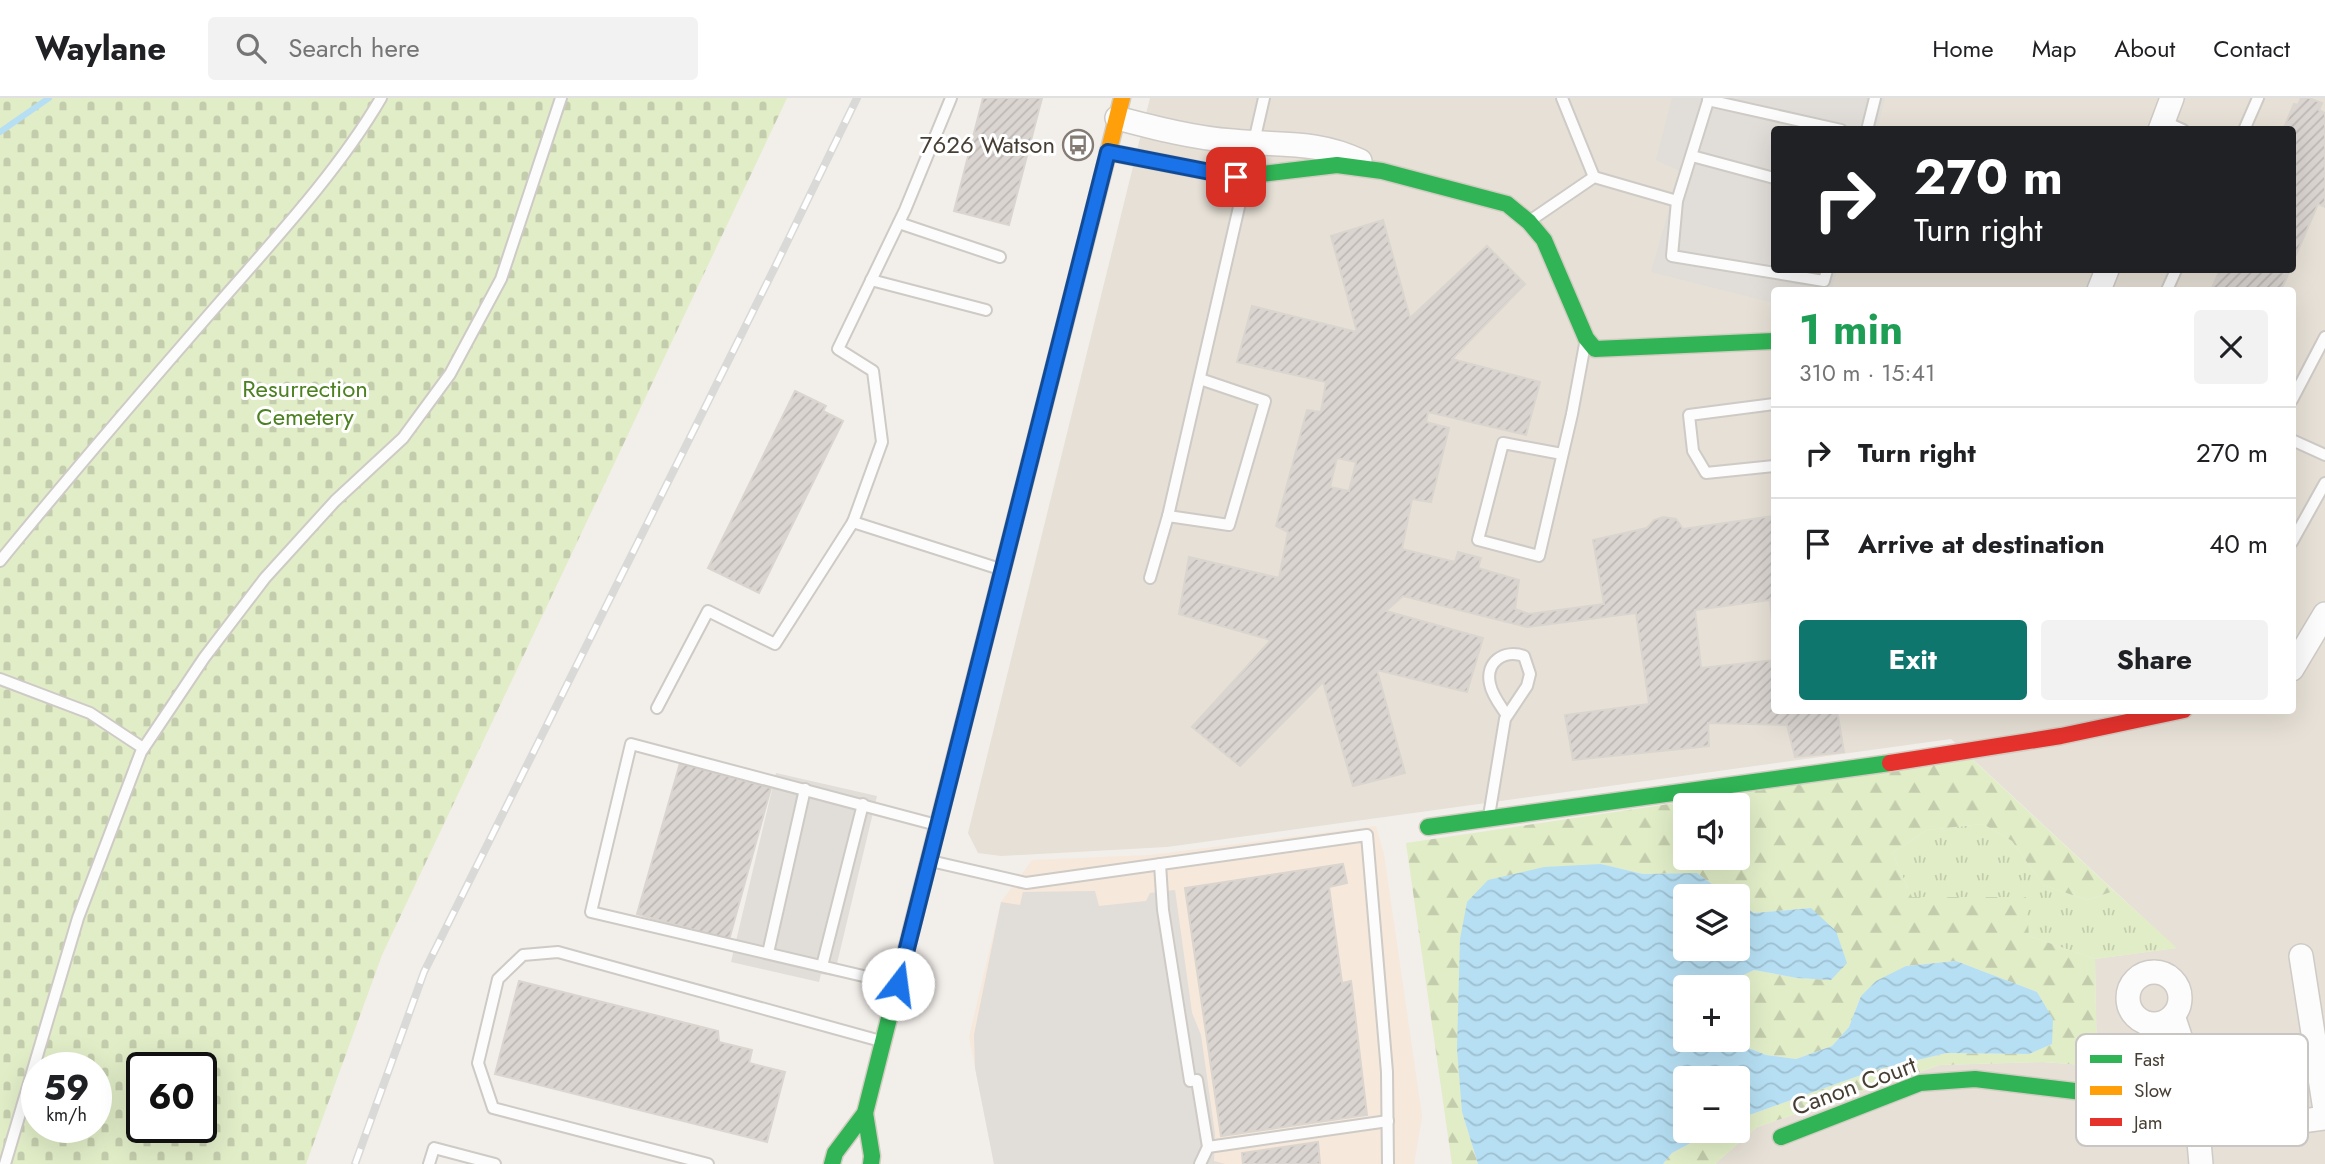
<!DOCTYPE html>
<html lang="en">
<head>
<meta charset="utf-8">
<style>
	body { margin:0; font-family:Jost,sans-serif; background:#f2f2f2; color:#202124; height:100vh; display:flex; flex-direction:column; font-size:26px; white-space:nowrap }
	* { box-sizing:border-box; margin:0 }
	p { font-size:23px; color:#757577 }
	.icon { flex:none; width:38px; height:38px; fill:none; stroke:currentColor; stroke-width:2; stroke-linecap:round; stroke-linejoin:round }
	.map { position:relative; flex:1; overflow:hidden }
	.drawer { position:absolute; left:1771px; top:189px; width:525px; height:427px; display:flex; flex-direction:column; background:#fff; border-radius:7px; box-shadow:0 7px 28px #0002 }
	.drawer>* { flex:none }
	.top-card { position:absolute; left:1771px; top:28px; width:525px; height:147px; border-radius:7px; box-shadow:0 7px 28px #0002; background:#202124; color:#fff; overflow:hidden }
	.buttons { position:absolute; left:1673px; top:695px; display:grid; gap:14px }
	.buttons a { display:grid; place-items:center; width:77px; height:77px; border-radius:7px; background:#fff; box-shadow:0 7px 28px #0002; font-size:35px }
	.speed { position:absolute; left:21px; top:954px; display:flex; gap:14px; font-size:35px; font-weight:700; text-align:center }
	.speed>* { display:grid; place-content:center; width:91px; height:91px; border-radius:50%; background:#fff; box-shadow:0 7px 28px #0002; line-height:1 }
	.speed small { font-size:18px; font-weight:400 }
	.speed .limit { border:4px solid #111; border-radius:10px; background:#fff; color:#111 }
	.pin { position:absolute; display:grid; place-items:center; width:60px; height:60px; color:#fff; margin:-30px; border-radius:14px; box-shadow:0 4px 10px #0006 }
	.me { position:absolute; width:77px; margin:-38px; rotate:15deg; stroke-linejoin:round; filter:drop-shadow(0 0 5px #0008) }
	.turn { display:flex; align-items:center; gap:24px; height:147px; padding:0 28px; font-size:32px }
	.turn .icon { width:91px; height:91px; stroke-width:2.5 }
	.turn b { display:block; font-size:49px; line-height:60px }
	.round { display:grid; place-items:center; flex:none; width:74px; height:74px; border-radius:7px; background:#f2f2f2 }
	.head { display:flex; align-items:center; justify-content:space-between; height:119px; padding:0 28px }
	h1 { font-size:42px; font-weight:700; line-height:52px; color:#1e9e55 }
	.button { display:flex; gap:14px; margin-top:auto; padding:14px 28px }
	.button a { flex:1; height:80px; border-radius:7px; background:#0f766e; color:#fff; font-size:28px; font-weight:700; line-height:80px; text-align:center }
	.button a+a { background:#f2f2f2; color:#202124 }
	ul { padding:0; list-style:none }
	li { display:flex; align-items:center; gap:21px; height:91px; padding:0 28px; border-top:2px solid #e0e0e0 }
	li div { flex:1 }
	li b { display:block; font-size:26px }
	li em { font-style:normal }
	header { display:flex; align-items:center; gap:42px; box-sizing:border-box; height:98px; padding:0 35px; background:#fff; border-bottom:2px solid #e0e0e0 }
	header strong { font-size:33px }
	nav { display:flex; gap:38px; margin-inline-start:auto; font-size:24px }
	.search { width:490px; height:63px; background:#f2f2f2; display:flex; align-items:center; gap:18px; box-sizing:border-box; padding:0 24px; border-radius:7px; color:#757577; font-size:26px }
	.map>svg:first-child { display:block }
</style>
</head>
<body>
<header>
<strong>Waylane</strong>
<div class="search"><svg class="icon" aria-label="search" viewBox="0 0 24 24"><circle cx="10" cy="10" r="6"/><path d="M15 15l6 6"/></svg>Search here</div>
<nav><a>Home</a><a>Map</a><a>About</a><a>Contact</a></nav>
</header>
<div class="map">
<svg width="2325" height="1066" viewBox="0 0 2325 1066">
	<defs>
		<pattern id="grass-tufts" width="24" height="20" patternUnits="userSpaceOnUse" patternTransform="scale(1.75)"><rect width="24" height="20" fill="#e1edc7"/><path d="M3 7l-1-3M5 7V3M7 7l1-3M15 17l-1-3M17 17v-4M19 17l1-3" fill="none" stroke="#c3ccac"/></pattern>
		<pattern id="forest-firs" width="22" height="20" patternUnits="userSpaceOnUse" patternTransform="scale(1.75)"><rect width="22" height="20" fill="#e1edc7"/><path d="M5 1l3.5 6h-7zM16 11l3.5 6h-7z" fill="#c3ccac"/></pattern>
		<pattern id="cemetery-stones" width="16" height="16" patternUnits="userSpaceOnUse" patternTransform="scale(1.75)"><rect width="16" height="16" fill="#e1edc7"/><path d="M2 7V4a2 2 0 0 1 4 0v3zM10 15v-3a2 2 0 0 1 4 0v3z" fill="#c3ccac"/></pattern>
		<pattern id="water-waves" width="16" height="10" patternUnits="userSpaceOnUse" patternTransform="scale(1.75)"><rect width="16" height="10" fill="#b6dff3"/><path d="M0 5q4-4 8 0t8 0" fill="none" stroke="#9ec0d1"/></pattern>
		<pattern id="building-hatch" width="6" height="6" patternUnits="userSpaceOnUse" patternTransform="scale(1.75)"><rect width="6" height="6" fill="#dad5d0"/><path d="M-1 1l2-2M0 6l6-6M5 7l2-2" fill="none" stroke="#bdb8b3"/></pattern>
	</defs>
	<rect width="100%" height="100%" fill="#f2eeea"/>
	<!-- residential -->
	<path fill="#e6e0d6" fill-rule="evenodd" d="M1150,0H2325V1066H1715L1757,1029L1940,967L2043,964L2097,968L2095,861L2176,850L1951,641L1167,749L1001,758L978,755L968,735ZM1774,32H2292V172H1774ZM1774,192H2292V612H1774Z"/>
	<!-- commercial -->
	<polygon fill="#f6e8db" points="1376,728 1384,757 1422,1018 1414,1066 994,1066 969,939 1001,804 1032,762 1151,757"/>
	<!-- grass -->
	<polygon fill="url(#grass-tufts)" points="1983,726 2012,743 2043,787 2087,802 2114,793 2177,850 2095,861 2029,838 2025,799 1912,799 1892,755 1927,732"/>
	<!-- forest -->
	<path fill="url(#forest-firs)" fill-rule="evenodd" d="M1972,661L2114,793L2087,802L2043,787L2012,743L1983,726L1927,732L1892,755L1912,799H2026L2029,838L2095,861L2097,968L2043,964L1940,967L1757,1029L1715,1066H1663L1672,1055L1713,1033L1738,1032V1021L1875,972L1947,955L2029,956L2052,946L2037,894L1956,863L1906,868L1861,898L1849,929L1832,948L1796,961L1766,957L1741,947L1737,942L1738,889H1728L1731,883L1754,872L1797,880L1831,882L1811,810L1754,815L1738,804V798H1728L1697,775L1643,776L1601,766L1460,841L1462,1014L1478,1066H1452L1406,745ZM1685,707H1738V760H1685Z"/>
	<!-- cemetery -->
	<path fill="url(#cemetery-stones)" fill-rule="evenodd" d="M0,0H787L382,857L306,1066H0ZM37,970H96V1029H37ZM142,970H201V1029H142Z"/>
	<!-- parking -->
	<g fill="#e1ddd8">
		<polygon points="1672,0 1885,0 1877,31 1774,32 1774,172 1837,172 1831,192 1774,192 1774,205 1651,174 1680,73 1656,62"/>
		<polygon points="776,675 877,698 834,878 821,876 819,884 731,864"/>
		<polygon points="1175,792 1192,915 1201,937 1215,1036 1214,1063 1225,1066 994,1066 975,970 974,937 1001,804 1020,807 1023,794 1095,793 1099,808 1146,803 1150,795"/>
	</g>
	<!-- water -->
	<polygon fill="url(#water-waves)" points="1601,766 1643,776 1697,775 1728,798 1685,798 1685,850 1738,850 1738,804 1754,815 1811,810 1836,833 1847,865 1831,882 1797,880 1754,872 1731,883 1728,889 1685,889 1685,942 1737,942 1741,947 1766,957 1796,961 1832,948 1849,929 1861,898 1876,883 1906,868 1956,863 2037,894 2053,921 2052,946 2029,956 1947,955 1875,972 1738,1021 1738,980 1685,980 1685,1032 1713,1033 1672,1055 1663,1066 1478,1066 1462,1014 1457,951 1460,841 1467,804 1488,782 1544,769"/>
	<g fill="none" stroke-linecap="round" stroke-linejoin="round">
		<!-- stream -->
		<polyline stroke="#b6dff3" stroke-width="6" points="0,34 49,0"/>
	</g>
	<!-- building -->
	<g fill="url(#building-hatch)" stroke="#dad5cf" stroke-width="2" fill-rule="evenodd">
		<polygon points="983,0 1042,0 1009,127 954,113"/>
		<polygon points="2301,0 2309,0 2322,5 2319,12 2325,15 2325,109 2318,106 2292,166 2292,32 2283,32 2294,6 2298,7"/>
		<path d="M1383,122L1410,220L1487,148L1525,186L1452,261L1540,284L1526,337L1428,314L1426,324L1449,330L1431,404L1412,401L1402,451L1455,464L1458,454L1481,460L1478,470L1519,482L1515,511L1529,516L1604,506L1593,442L1647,430L1654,422L1663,419L1676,421L1683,431L1774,418V542L1770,502L1695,512L1701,570L1774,562V612H1837L1844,654L1795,659L1787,627L1708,625L1709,648L1573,662L1565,617L1649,606L1636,515L1527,529L1403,498L1386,513L1483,540L1467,594L1377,572L1405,675L1353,688L1323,584L1240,668L1192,629L1271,542L1179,516L1189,459L1279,480L1288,434L1276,428L1307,312L1321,314L1326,284L1237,264L1252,208L1357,234L1331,138ZM1337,360L1356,364L1349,393L1330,389Z"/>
		<polygon points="2220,172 2290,172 2281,192 2211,192"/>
		<polygon points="795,293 826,308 823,313 843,323 759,495 708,470"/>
		<polygon points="680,665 771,690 729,842 637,816"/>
		<polygon points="1343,766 1347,785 1329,789 1342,885 1351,883 1367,1017 1221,1038 1185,790"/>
		<polygon points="519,883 718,933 719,944 752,952 749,965 785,974 767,1044 495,976"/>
		<polygon points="1318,1044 1320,1066 1243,1066 1242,1055"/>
	</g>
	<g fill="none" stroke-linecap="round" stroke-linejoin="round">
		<!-- lane casing -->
		<g stroke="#cecac5" stroke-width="14">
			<g id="lane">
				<polyline points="951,0 905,112 838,251 873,273 882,344 853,424 1000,471"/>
				<polyline points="1562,0 1594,79"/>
				<polyline points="1709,0 1677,103 1672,158 1824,183 1827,172"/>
				<polyline points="1708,2 1841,32"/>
				<polyline points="2163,23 2183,32"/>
				<polyline points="1867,32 1875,0"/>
				<polyline points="2244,32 2258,0"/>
				<polyline points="1692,58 1774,80"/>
				<polyline points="1531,122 1594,79 1677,103"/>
				<polyline points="899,125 1000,159"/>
				<polyline points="871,182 986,212"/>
				<polyline points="2167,192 2176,172"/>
				<polyline points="2292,302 2325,239"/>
				<polyline points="1774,306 1689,317 1693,353 1706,375 1774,368"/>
				<polyline points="2292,342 2325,357"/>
				<polyline points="1562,356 1503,345 1478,442 1539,458 1572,316 1585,246"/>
				<polyline points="1168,418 1229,427 1265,303 1200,281"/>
				<polyline points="2292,444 2325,385"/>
				<path d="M0,463C72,375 145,290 220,204C275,141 339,72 381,0"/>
				<polyline points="1150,480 1168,418 1264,0"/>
				<polyline points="0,581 90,615 143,650"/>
				<polyline points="657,610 708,513 775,546 853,424"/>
				<path d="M1489,718L1505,621L1527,588L1530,576L1524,558C1504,551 1485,564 1490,586C1492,597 1500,607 1506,616"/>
				<polyline points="935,764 1026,785 1367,737 1387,974 1388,1066"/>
				<polyline points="1160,766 1163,812 1190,983 1197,982 1208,1049 1200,1066"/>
				<polyline points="768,855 805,691"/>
				<polyline points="822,868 863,706"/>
				<polyline points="893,885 591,814 631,646 933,726"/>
				<polyline points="1208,1049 1388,1023"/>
				<polyline points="5,1066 78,820 141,654 204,560 265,480 335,403 403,340 450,276 501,181 561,0"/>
				<polyline points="429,1066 434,1050 495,1066"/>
				<polyline points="708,1066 493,1010 478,965 498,881 523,857 558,854 877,942"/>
			</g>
		</g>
		<!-- street casing -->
		<g stroke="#cecac5" stroke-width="26">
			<g id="street">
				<path d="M1117,20C1155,30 1194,40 1233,43C1280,48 1316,42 1360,63"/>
				<polyline points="2160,32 2172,0"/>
				<polyline points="2099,192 2107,172"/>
				<polyline points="2292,571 2325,516"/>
				<polyline points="2301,858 2325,1012"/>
				<circle cx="2154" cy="900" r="26"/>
				<path d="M2173,918C2191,965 2197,1016 2201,1066"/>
				<polyline points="2199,1037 2325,1020"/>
			</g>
		</g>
		<!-- fast casing -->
		<g stroke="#d3ccc1" stroke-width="19">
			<g id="fast">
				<polyline points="1108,54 1236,79 1337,67 1382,73 1507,106 1529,124 1544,142 1586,240 1595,251 1774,243"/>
				<polyline points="1428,729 1890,665"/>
				<polyline points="865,1015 872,1058 871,1066"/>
				<polyline points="1781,1039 1920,985 1975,981 2166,1004 2194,1003"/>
				<polyline points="832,1066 835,1055 865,1015 1030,363"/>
			</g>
		</g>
		<!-- slow casing -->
		<g stroke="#d3ccc1" stroke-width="19">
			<polyline id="slow" points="1030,363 1122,0"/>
		</g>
		<!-- jam casing -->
		<g stroke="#d3ccc1" stroke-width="19">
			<polyline id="jam" points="1890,665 2061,638 2184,612"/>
		</g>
		<!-- lane -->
		<use href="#lane" stroke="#fdfcfc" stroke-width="10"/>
		<!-- street -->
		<use href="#street" stroke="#fdfcfc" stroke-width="23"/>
		<!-- fast -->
		<use href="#fast" stroke="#30b455" stroke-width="16"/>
		<!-- slow -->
		<use href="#slow" stroke="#ff9f0a" stroke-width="16"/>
		<!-- jam -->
		<use href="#jam" stroke="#e5322d" stroke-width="16"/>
		<!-- rail casing -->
		<g stroke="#d9d9d8" stroke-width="8">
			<polyline id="rail" points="355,1066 424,874 774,171 857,0"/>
		</g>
		<!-- rail -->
		<use href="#rail" stroke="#fff" stroke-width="5" stroke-dasharray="16" stroke-linecap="butt"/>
	</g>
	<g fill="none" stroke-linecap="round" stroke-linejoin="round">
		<!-- route casing -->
		<g stroke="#114b97" stroke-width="18">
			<polyline id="route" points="898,886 1108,54 1236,79"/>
		</g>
		<!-- route -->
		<use href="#route" stroke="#1a73e8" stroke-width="12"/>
	</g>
	<!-- icons -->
	<defs>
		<g id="bus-ring" transform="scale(1.575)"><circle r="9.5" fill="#fff" stroke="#847c74" stroke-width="1.5"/><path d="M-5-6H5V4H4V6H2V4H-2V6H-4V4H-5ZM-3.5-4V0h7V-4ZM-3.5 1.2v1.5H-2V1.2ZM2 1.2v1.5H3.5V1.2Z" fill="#847c74"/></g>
	</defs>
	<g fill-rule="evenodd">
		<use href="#bus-ring" x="1078" y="47"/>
	</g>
	<g text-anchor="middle" stroke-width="6" stroke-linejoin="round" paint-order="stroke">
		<!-- poi labels -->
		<g font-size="24" fill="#483f34" stroke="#fff" text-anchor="end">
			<text x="1055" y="55">7626 Watson</text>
		</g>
		<!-- park labels -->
		<g font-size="24" fill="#4c8021" stroke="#fff">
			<text x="305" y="299">Resurrection<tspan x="305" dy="28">Cemetery</tspan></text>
		</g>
		<!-- street labels -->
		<g font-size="24" fill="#483f34" stroke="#fff">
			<text transform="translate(1854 988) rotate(-20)" y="8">Canon Court</text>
		</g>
	</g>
	<!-- legend -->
	<rect x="2076" y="936" width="232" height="112" rx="10" fill="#fff" stroke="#c8c5c2" stroke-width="2"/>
	<rect x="2090" y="957" width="32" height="8" fill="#30b455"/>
	<rect x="2090" y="988" width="32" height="9" fill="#ff9f0a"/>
	<rect x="2090" y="1020" width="32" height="8" fill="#e5322d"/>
	<g font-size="19" fill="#483f34">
		<text x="2134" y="968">Fast</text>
		<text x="2134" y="999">Slow</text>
		<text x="2134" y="1031">Jam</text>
	</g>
</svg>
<div class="buttons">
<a><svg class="icon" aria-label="sound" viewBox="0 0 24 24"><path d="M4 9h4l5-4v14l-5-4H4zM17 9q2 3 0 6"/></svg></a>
<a><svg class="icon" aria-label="layers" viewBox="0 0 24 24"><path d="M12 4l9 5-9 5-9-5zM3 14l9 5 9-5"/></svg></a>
<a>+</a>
<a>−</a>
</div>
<div class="speed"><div>59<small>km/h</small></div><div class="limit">60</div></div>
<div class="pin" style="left:1236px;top:79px;background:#d93025"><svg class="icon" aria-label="arrive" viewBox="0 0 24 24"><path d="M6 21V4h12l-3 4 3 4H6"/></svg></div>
<svg class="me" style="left:898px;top:886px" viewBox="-20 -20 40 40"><circle r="19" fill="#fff"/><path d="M0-13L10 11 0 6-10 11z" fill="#1a73e8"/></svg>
<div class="top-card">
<div class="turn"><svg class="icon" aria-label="right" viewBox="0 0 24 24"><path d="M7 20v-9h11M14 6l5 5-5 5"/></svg><div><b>270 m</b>Turn right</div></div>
</div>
<section class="drawer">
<div class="head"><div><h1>1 min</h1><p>310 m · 15:41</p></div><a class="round"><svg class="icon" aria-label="close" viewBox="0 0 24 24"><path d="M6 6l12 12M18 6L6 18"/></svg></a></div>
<ul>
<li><svg class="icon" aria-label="right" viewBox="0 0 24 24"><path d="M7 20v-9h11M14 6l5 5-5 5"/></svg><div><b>Turn right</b></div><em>270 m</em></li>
<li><svg class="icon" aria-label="arrive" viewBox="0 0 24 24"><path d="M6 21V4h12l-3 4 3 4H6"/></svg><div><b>Arrive at destination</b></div><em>40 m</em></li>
</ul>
<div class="button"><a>Exit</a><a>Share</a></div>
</section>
</div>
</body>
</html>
